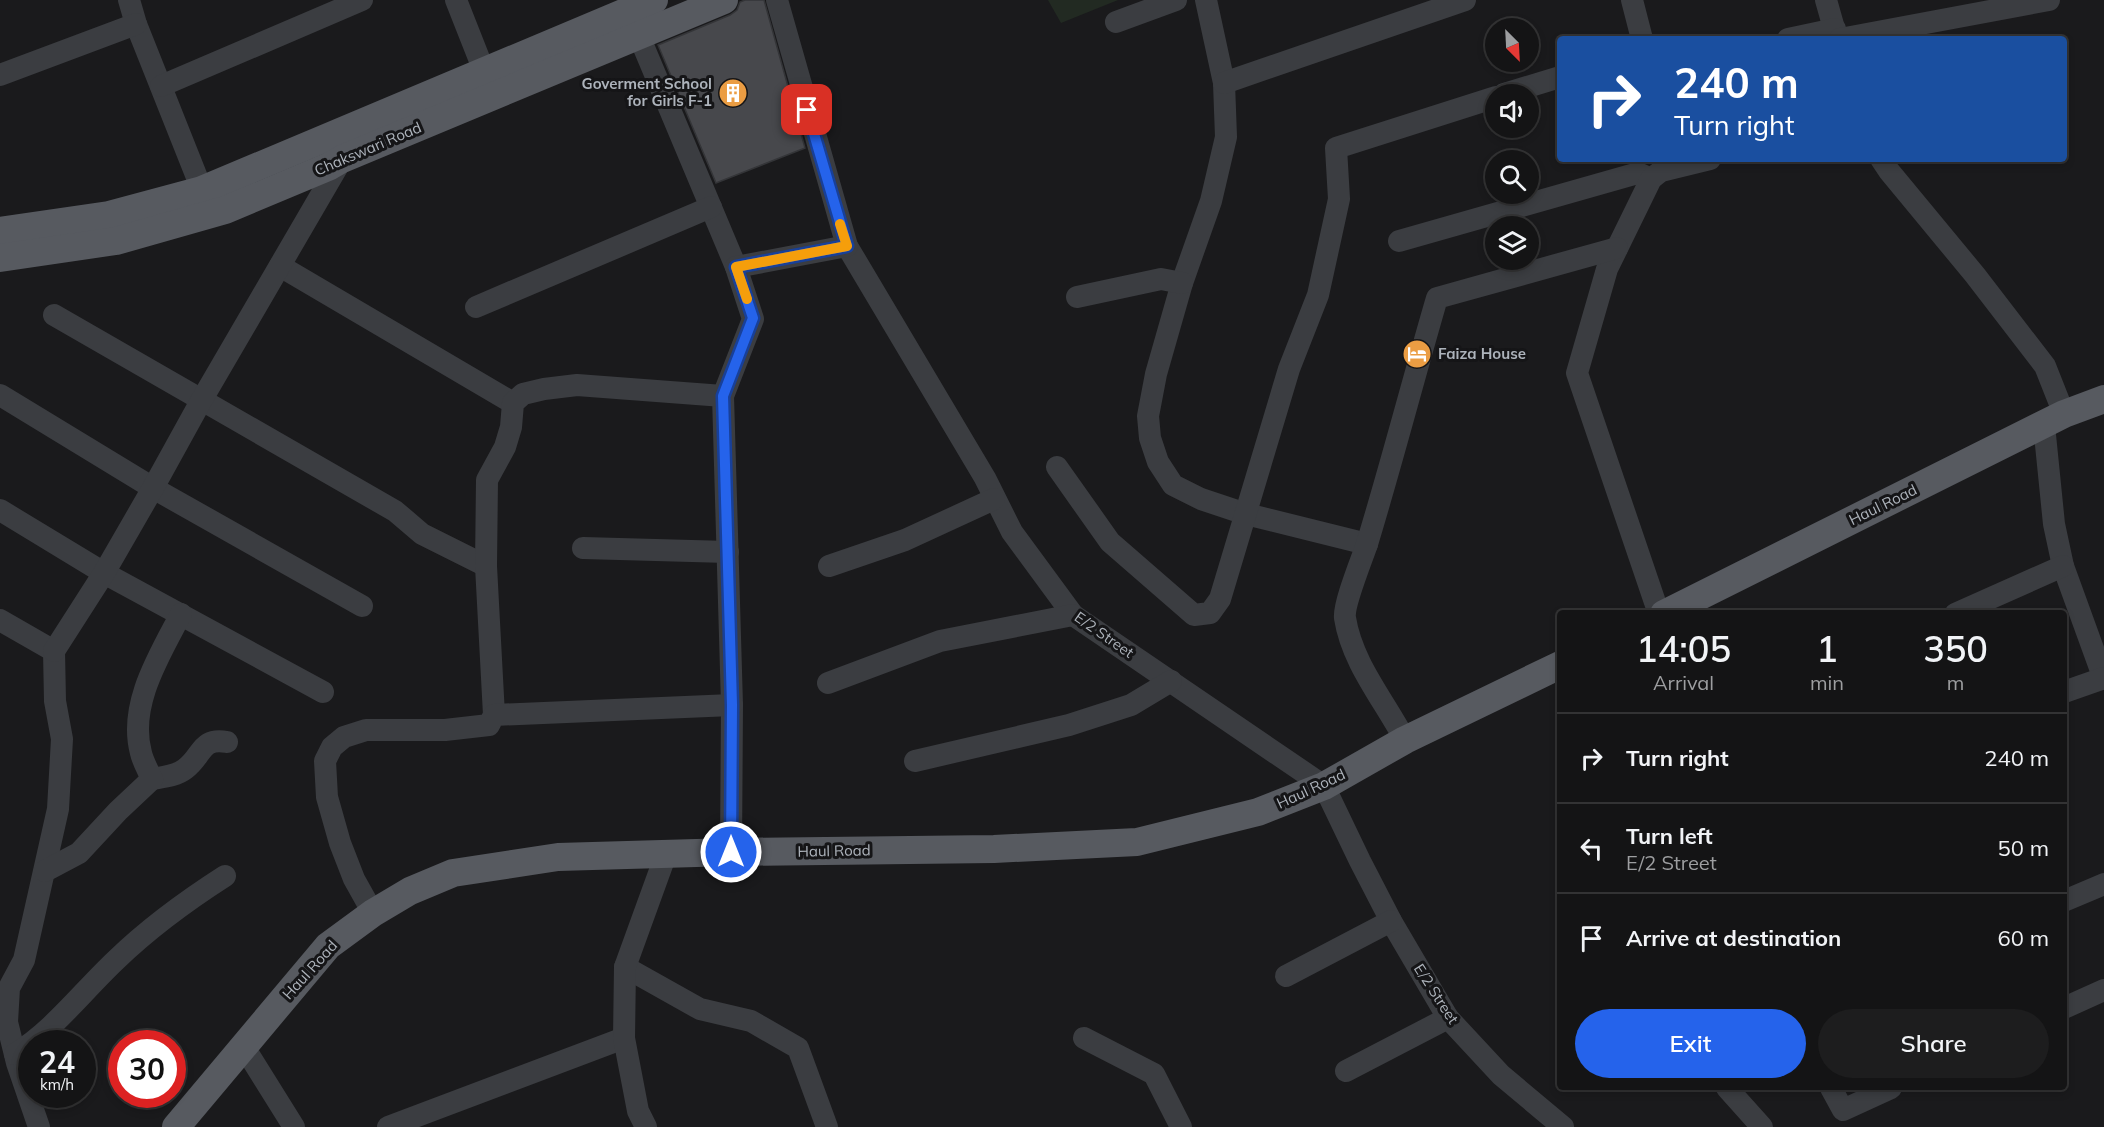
<!DOCTYPE html>
<html lang="en">
<head>
<meta charset="utf-8">
<style>
	body { margin:0; font-family:Mulish,sans-serif; background:#1d1d1e; color:#f1f3f6; height:100vh; display:flex; flex-direction:column; font-size:22px; white-space:nowrap }
	* { box-sizing:border-box; margin:0 }
	p { font-size:20px; color:#9d9ea0 }
	.icon { flex:none; width:33px; height:33px; fill:none; stroke:currentColor; stroke-width:2; stroke-linecap:round; stroke-linejoin:round }
	.map { position:relative; flex:1; overflow:hidden }
	.sheet { position:absolute; left:1557px; top:610px; width:510px; height:480px; display:flex; flex-direction:column; background:#141415; border-radius:6px; box-shadow:0 3px 9px #0003,0 0 0 2px #333334 }
	.sheet>* { flex:none }
	.guide { position:absolute; left:1557px; top:36px; width:510px; height:126px; border-radius:6px; box-shadow:0 3px 9px #0003,0 0 0 2px #333334; background:#1a4fa0; color:#fff; overflow:hidden }
	.needle { width:39px; rotate:156deg }
	.fabs { position:absolute; left:1485px; top:18px; display:grid; gap:12px }
	.fabs a { display:grid; place-items:center; width:54px; height:54px; border-radius:50%; background:#141415; box-shadow:0 3px 9px #0003,0 0 0 2px #333334; font-size:30px }
	.speed { position:absolute; left:18px; top:1030px; display:flex; gap:12px; font-size:30px; font-weight:700; text-align:center }
	.speed>* { display:grid; place-content:center; width:78px; height:78px; border-radius:50%; background:#141415; box-shadow:0 3px 9px #0003,0 0 0 2px #333334; line-height:1 }
	.speed small { font-size:15px; font-weight:400 }
	.speed .limit { border:9px solid #d22; background:#fff; color:#111 }
	.pin { position:absolute; display:grid; place-items:center; width:51px; height:51px; color:#fff; margin:-26px; border-radius:12px; box-shadow:0 3px 9px #0006 }
	.me { position:absolute; width:66px; margin:-33px; rotate:0deg; stroke-linejoin:round; filter:drop-shadow(0 0 4px #0008) }
	.turn { display:flex; align-items:center; gap:21px; height:126px; padding:0 18px; font-size:27px }
	.turn .icon { width:78px; height:78px; stroke-width:2.5 }
	.turn b { display:block; font-size:42px; line-height:51px }
	.eta { display:flex; justify-content:space-evenly; align-items:center; height:102px; text-align:center }
	.eta b { font-size:36px; font-weight:600; line-height:42px }
	.button { display:flex; gap:12px; margin-top:auto; padding:12px 18px }
	.button a { flex:1; height:69px; border-radius:36px; background:#2563eb; color:#fff; font-size:24px; font-weight:600; line-height:69px; text-align:center }
	.button a+a { background:#1d1d1e; color:#f1f3f6 }
	ul { padding:0; list-style:none }
	li { display:flex; align-items:center; gap:18px; height:90px; padding:0 18px; border-top:2px solid #333334 }
	li div { flex:1 }
	li b { display:block; font-size:22px }
	li em { font-style:normal }
	.map>svg:first-child { display:block }
</style>
</head>
<body>
<div class="map">
<svg width="2104" height="1127" viewBox="0 0 2104 1127">
	<rect width="100%" height="100%" fill="#1a1a1c"/>
	<!-- green -->
	<polygon fill="#222a22" points="1048,0 1118,0 1061,23"/>
	<!-- building -->
	<polygon fill="#47484c" stroke="#343538" stroke-width="1.5" points="745,0 764,0 805,148 716,183 658,45 730,15 737,10 740,2"/>
	<g fill="none" stroke-linecap="round" stroke-linejoin="round">
		<!-- minor -->
		<g stroke="#3b3d41" stroke-width="22">
			<polyline points="129,0 136,24 202,190"/>
			<polyline points="456,0 484,71"/>
			<polyline points="777,0 847,246 985,478 1012,532 1073,615 1324,786 1360,861 1391,921 1448,1018 1501,1075 1563,1127"/>
			<polyline points="1206,0 1224,83 1226,137 1211,201 1182,283 1156,374 1148,416 1150,438 1158,462 1173,485 1201,499 1246,514 1367,544"/>
			<polyline points="1632,0 1642,39"/>
			<polyline points="1826,0 1837,39"/>
			<polyline points="1116,22 1176,0"/>
			<polyline points="639,36 736,267 753,319 723,396 732,705 731,852"/>
			<polyline points="1788,39 1835,29"/>
			<polyline points="1840,39 2049,0"/>
			<polyline points="0,75 136,24"/>
			<polyline points="1224,83 1465,0"/>
			<polyline points="161,86 362,0"/>
			<polyline points="1504,94 1560,77"/>
			<polyline points="1881,159 1889,171 1975,275 2045,366 2064,414"/>
			<polyline points="1399,241 1638,173 1651,179"/>
			<polyline points="280,266 513,403"/>
			<polyline points="736,267 847,246"/>
			<polyline points="1077,297 1161,279 1182,283"/>
			<polyline points="476,307 711,207"/>
			<polyline points="54,315 395,511 422,534 486,566"/>
			<polyline points="0,395 153,488 362,606"/>
			<polyline points="2044,425 2054,524 2063,566 2104,679"/>
			<polyline points="1057,467 1110,542 1194,615 1210,613 1220,599 1289,369 1318,295 1339,199 1336,148 1496,97"/>
			<polyline points="0,510 104,573 323,692"/>
			<polyline points="583,548 728,552"/>
			<polyline points="829,566 905,540 994,499"/>
			<polyline points="1659,614 1577,373 1607,269 1651,179 1661,171 1710,159"/>
			<polyline points="1955,614 2063,566"/>
			<polyline points="0,620 54,651 55,701 62,739 58,809 24,960 9,988 7,1022 17,1063 39,1127"/>
			<polyline points="54,651 104,573 153,488 201,401 342,159"/>
			<polyline points="828,683 940,641 1073,615"/>
			<polyline points="2064,692 2104,678"/>
			<polyline points="494,715 486,566 487,480 505,447 511,427 513,403 523,394 544,389 577,385 723,396"/>
			<path d="M1405,740C1384,700 1352,663 1345,618C1343,605 1362,559 1367,544C1392,462 1413,380 1437,298L1617,248"/>
			<polyline points="915,761 1069,725 1131,705 1171,681"/>
			<path d="M152,779C163,777 176,776 185,769C203,756 200,737 227,742"/>
			<path d="M45,871L79,853L118,811L152,779C148,770 143,762 141,753C128,705 159,656 181,614"/>
			<polyline points="2064,901 2104,884"/>
			<polyline points="373,913 354,879 340,843 327,797 325,761 332,747 344,737 366,730 445,730 489,725 494,715 732,705"/>
			<polyline points="625,967 700,1009 751,1021 798,1048 827,1127"/>
			<polyline points="1286,976 1391,921"/>
			<polyline points="2064,1008 2104,990"/>
			<polyline points="1084,1038 1154,1074 1181,1127"/>
			<polyline points="244,1047 294,1127"/>
			<path d="M15,1054C54,1030 82,992 116,960C149,928 186,901 225,876"/>
			<polyline points="1346,1071 1448,1018"/>
			<polyline points="1727,1088 1762,1127"/>
			<polyline points="1831,1088 1843,1110 1891,1088"/>
			<polyline points="388,1127 624,1038"/>
			<polyline points="646,1127 638,1111 624,1038 625,967 666,854"/>
		</g>
		<!-- major -->
		<g stroke="#575a60" stroke-width="28">
			<polyline points="0,231 109,215 202,190 654,0"/>
			<polyline points="0,258 116,241 225,210 330,166 342,159 724,0"/>
			<polyline points="1664,614 2064,414 2104,399"/>
			<polyline points="176,1127 328,946 373,913 410,891 453,873 558,857 731,852 994,849 1137,842 1258,812 1324,786 1405,740 1560,665"/>
		</g>
	</g>
	<g fill="none" stroke-linecap="round" stroke-linejoin="round">
		<!-- route casing -->
		<g stroke="#184099" stroke-width="15">
			<polyline id="route" points="731,852 732,705 723,396 753,318 736,267 847,246 807,110"/>
		</g>
		<!-- route -->
		<use href="#route" stroke="#2563eb" stroke-width="10"/>
		<!-- slow -->
		<polyline stroke="#f59e0b" stroke-width="10" points="747,299 736,267 847,246 840,224"/>
	</g>
	<!-- icons -->
	<defs>
		<g id="building-disc" transform="scale(1.5)"><circle r="9.5" fill="#eb9d43" stroke="#151517"/><path d="M-4-6H4V6H1V3H-1V6H-4ZM-2.5-4.3h1.7v1.8h-1.7ZM.8-4.3h1.7v1.8H.8ZM-2.5-1h1.7V.8h-1.7ZM.8-1h1.7V.8H.8Z" fill="#fff"/></g>
		<g id="hotel-disc" transform="scale(1.5)"><circle r="9.5" fill="#eb9d43" stroke="#151517"/><path d="M-6-4.5h1.5V1H6V5H4.5V3h-9V5H-6ZM-4 0a1.8 1.8 0 1 1 3.6 0ZM.5 0V-2.5h3Q6-2.5 6 0Z" fill="#fff"/></g>
	</defs>
	<g fill-rule="evenodd">
		<use href="#building-disc" x="733" y="93"/>
		<use href="#hotel-disc" x="1417" y="354"/>
	</g>
	<g text-anchor="middle" stroke-width="6" stroke-linejoin="round" paint-order="stroke">
		<!-- poi labels -->
		<g font-size="15" font-weight="bold" fill="#adb3bb" stroke="#151517" text-anchor="end">
			<text x="712" y="89">Goverment School<tspan x="712" dy="17">for Girls F-1</tspan></text>
			<text x="1438" y="359" text-anchor="start">Faiza House</text>
		</g>
		<!-- street labels -->
		<g font-size="15" fill="#adb3bb" stroke="#151517">
			<text transform="translate(368 149) rotate(-23)" y="5">Chakswari Road</text>
			<text transform="translate(1883 505) rotate(-26)" y="5">Haul Road</text>
			<text transform="translate(1104 635) rotate(35)" y="5">E/2 Street</text>
			<text transform="translate(1311 789) rotate(-25)" y="5">Haul Road</text>
			<text transform="translate(834 851) rotate(-1)" y="5">Haul Road</text>
			<text transform="translate(310 970) rotate(-48)" y="5">Haul Road</text>
			<text transform="translate(1436 994) rotate(57)" y="5">E/2 Street</text>
		</g>
	</g>
</svg>
<div class="fabs">
<a><svg class="needle" viewBox="-14 -14 28 28"><path d="M0-13l5 13h-10z" fill="#e53935"/><path d="M0 13l5-13h-10z" fill="#9d9ea0"/></svg></a>
<a><svg class="icon" aria-label="sound" viewBox="0 0 24 24"><path d="M4 9h4l5-4v14l-5-4H4zM17 9q2 3 0 6"/></svg></a>
<a><svg class="icon" aria-label="search" viewBox="0 0 24 24"><circle cx="10" cy="10" r="6"/><path d="M15 15l6 6"/></svg></a>
<a><svg class="icon" aria-label="layers" viewBox="0 0 24 24"><path d="M12 4l9 5-9 5-9-5zM3 14l9 5 9-5"/></svg></a>
</div>
<div class="speed"><div>24<small>km/h</small></div><div class="limit">30</div></div>
<div class="pin" style="left:807px;top:110px;background:#d93025"><svg class="icon" aria-label="arrive" viewBox="0 0 24 24"><path d="M6 21V4h12l-3 4 3 4H6"/></svg></div>
<svg class="me" style="left:731px;top:852px" viewBox="-20 -20 40 40"><circle r="17" fill="#2563eb" stroke="#fff" stroke-width="3"/><path d="M0-11L8 9 0 5-8 9z" fill="#fff"/></svg>
<div class="guide">
<div class="turn"><svg class="icon" aria-label="right" viewBox="0 0 24 24"><path d="M7 20v-9h11M14 6l5 5-5 5"/></svg><div><b>240 m</b>Turn right</div></div>
</div>
<section class="sheet">
<div class="eta">
<div><b>14:05</b><p>Arrival</p></div>
<div><b>1</b><p>min</p></div>
<div><b>350</b><p>m</p></div>
</div>
<ul>
<li><svg class="icon" aria-label="right" viewBox="0 0 24 24"><path d="M7 20v-9h11M14 6l5 5-5 5"/></svg><div><b>Turn right</b></div><em>240 m</em></li>
<li><svg class="icon" aria-label="left" viewBox="0 0 24 24"><path d="M17 20v-9H6M10 6l-5 5 5 5"/></svg><div><b>Turn left</b><p>E/2 Street</p></div><em>50 m</em></li>
<li><svg class="icon" aria-label="arrive" viewBox="0 0 24 24"><path d="M6 21V4h12l-3 4 3 4H6"/></svg><div><b>Arrive at destination</b></div><em>60 m</em></li>
</ul>
<div class="button"><a>Exit</a><a>Share</a></div>
</section>
</div>
</body>
</html>
